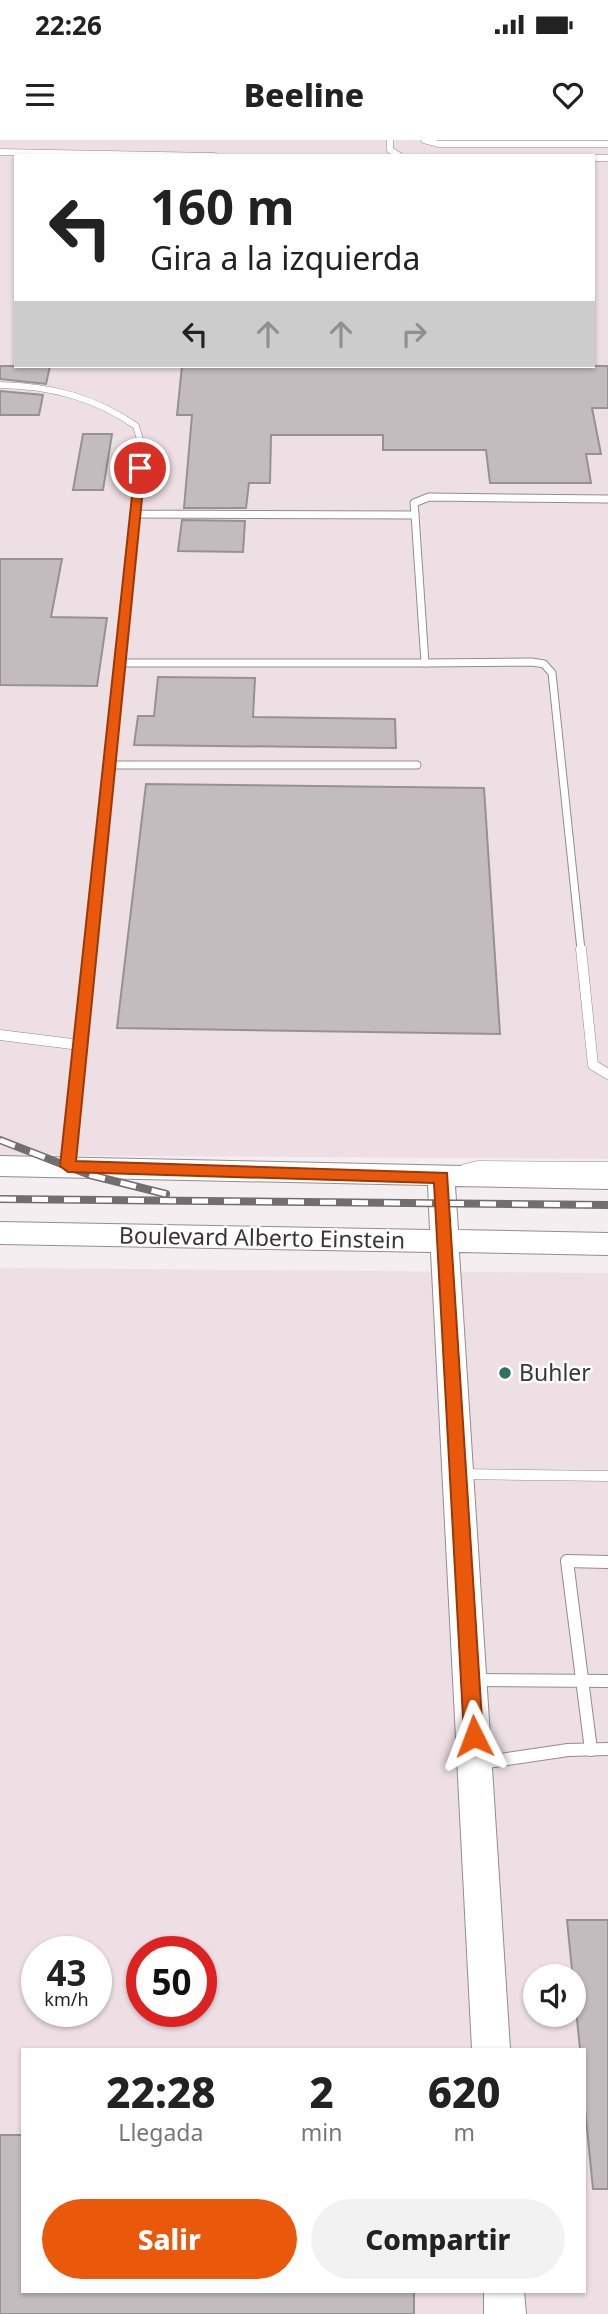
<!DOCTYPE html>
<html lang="es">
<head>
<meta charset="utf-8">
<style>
	body { margin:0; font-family:"Noto Sans",sans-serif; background:#f2f2f2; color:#222; height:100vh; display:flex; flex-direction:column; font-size:26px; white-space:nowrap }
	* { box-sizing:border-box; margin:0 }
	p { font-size:23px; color:#767676 }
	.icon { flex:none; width:38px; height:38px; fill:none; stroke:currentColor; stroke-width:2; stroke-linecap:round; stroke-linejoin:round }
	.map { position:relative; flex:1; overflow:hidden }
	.panel { position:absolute; left:21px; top:1908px; width:565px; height:245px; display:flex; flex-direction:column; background:#fff; border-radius:0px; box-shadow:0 2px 5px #0004 }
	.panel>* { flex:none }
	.top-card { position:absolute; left:14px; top:14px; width:581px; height:214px; border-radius:0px; box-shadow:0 2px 5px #0004; background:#fff; color:#222; overflow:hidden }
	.buttons { position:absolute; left:523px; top:1824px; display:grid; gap:14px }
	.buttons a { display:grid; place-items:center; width:63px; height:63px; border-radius:50%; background:#fff; box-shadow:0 2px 5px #0004; font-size:35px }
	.speed { position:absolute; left:21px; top:1796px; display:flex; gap:14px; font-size:35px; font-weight:700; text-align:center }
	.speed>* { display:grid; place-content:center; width:91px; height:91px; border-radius:50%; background:#fff; box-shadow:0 2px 5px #0004; line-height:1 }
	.speed small { font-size:18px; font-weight:400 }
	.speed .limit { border:10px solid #d22; background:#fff; color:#111 }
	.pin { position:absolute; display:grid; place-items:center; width:60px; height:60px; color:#fff; margin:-30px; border:4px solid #fff; border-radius:50%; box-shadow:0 2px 7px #0007 }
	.me { position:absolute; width:77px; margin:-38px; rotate:357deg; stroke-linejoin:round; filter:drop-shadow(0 0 5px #0008) }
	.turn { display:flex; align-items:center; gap:24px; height:147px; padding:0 21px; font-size:32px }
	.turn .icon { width:91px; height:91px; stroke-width:2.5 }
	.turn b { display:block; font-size:49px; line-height:60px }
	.lanes { display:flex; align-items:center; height:66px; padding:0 21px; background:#0003; justify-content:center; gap:35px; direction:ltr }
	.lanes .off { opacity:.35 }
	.eta { display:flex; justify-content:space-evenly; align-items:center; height:119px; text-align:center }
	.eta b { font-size:42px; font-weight:800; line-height:49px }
	.primary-button { display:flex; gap:14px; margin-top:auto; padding:14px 21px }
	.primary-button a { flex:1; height:80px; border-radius:42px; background:#ea580c; color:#fff; font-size:28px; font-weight:800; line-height:80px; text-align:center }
	.primary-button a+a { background:#f2f2f2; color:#222 }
	.status { display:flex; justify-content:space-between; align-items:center; height:49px; padding:0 35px; background:#fff; direction:ltr }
	.status svg { height:19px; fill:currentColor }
	header { display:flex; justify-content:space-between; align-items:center; height:91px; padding:0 21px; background:#fff; font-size:32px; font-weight:800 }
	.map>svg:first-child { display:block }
</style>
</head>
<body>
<div class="status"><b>22:26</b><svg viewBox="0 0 49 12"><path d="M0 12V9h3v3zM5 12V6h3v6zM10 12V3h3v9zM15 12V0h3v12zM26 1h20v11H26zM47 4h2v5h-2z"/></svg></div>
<header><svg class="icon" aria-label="menu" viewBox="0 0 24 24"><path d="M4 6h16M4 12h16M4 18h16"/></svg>Beeline<svg class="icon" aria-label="heart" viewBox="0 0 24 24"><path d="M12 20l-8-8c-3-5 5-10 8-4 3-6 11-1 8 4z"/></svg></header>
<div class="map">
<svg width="608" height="2174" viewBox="0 0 608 2174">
	<rect width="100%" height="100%" fill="#f5eef0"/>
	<!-- built -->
	<g fill="#eddfe4" fill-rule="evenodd">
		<path d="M0,0H608V1019L0,1015ZM16,16H593V226H16Z"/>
		<path d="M0,1128L608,1133V2174H0ZM37,1811H96V1871H37ZM142,1811H201V1871H142ZM536,1836H574V1874H536ZM23,1909H584V2151H23Z"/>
	</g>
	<!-- building -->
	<g fill="#c2bcbe" stroke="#979193" stroke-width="2">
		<polygon points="0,226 50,226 46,244 0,239"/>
		<polygon points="182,226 608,226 608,268 592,268 601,314 586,314 591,343 490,343 486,310 383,310 383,295 271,295 270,343 249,343 246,368 184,368 192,275 177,275"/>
		<polygon points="0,251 43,255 39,275 0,275"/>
		<polygon points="83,294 112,294 103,350 73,350"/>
		<polygon points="182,380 245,381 243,412 178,411"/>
		<polygon points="0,419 62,419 51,477 107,478 97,546 0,545"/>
		<polygon points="158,537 255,538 253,577 395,579 396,608 134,605 138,576 154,576"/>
		<polygon points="146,644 484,648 500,894 117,888"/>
		<polygon points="567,1780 608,1780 608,2049 593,2049 584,1958 584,1909 580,1909"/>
		<polygon points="0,1995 23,1995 23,2151 414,2151 414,2174 0,2174"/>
	</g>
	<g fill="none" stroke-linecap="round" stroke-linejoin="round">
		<!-- lane-far3 casing -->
		<g stroke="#938d8f" stroke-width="7">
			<g id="lane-far3">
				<polyline points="390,0 390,10 400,16"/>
				<polyline points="424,0 439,4 608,4"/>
				<polyline points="0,12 214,16"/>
				<polyline points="593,18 608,18"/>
				<path d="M0,245C51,246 94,257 136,286L142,306L138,353"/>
			</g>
		</g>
		<!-- lane-far2 casing -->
		<g stroke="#938d8f" stroke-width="9">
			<g id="lane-far2">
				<polyline points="138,351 136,374 415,375 425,523 532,522 544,524 552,533 581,810"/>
				<polyline points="415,375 414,363 429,357 608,359"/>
				<polyline points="119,523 425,523"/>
				<polyline points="108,625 417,625"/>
				<polyline points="90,810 136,374"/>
			</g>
		</g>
		<!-- lane-far1 casing -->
		<g stroke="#938d8f" stroke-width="11">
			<g id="lane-far1">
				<polyline points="581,809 593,925 608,934"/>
				<polyline points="0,895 80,905"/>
				<polyline points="68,1026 91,809"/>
				<polyline points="465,1029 478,1026 608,1027"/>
				<polyline points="462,1334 608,1336"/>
			</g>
		</g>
		<!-- lane casing -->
		<g stroke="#938d8f" stroke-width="14">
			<g id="lane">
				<polyline points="476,1540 608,1541"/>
				<polyline points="591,1610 567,1421 608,1422"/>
				<polyline points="480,1623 568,1610 608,1609"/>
			</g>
		</g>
		<!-- secondary casing -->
		<g stroke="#938d8f" stroke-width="2">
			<g id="secondary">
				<polygon points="0,1016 608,1029 608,1049 455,1046 458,1090 608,1093 608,1115 459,1112 510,1909 472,1909 431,1112 0,1104 0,1082 430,1090 428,1045 0,1036"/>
				<polygon points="484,2151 524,2151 526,2174 484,2174"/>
			</g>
		</g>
		<!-- lane-far3 -->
		<use href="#lane-far3" stroke="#fff" stroke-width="6"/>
		<!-- lane-far2 -->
		<use href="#lane-far2" stroke="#fff" stroke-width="7"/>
		<!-- lane-far1 -->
		<use href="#lane-far1" stroke="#fff" stroke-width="10"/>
		<!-- lane -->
		<use href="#lane" stroke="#fff" stroke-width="12"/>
		<!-- secondary -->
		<use href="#secondary" fill="#fff" fill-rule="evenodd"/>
		<!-- rail casing -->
		<g stroke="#716e6f" stroke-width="8">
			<g id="rail">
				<polyline points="0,1000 90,1035 166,1054"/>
				<polyline points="0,1059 608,1065"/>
			</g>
		</g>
		<!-- rail -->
		<use href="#rail" stroke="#fefdfd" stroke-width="5" stroke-dasharray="16" stroke-linecap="butt"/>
	</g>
	<!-- route -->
	<polygon fill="#ea580c" stroke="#983908" stroke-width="2" points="140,325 145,328 76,1021 447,1033 483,1596 480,1602 474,1605 467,1602 464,1596 434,1043 68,1032 60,1026 135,328"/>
	<!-- markers -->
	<circle fill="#307161" stroke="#fefdfd" stroke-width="2.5" cx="505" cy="1233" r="7"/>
	<g text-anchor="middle" stroke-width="5" stroke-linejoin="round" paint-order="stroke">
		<!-- street labels -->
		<g font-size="23" fill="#383637" stroke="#fefdfd">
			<text transform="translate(262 1098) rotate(1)" y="8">Boulevard Alberto Einstein</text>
		</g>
		<!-- poi labels -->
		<g font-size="23" fill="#383637" stroke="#fefdfd" text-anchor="start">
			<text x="519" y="1241">Buhler</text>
		</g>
	</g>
</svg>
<div class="buttons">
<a><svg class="icon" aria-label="sound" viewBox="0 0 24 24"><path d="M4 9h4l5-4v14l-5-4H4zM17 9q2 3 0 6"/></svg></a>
</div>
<div class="speed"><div>43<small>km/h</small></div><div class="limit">50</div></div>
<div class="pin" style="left:140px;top:328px;background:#d93025"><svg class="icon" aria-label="arrive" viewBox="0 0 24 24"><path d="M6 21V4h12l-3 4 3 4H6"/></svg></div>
<svg class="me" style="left:474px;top:1596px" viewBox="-20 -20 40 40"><path d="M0-17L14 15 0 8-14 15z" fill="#ea580c" stroke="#fff" stroke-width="4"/></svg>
<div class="top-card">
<div class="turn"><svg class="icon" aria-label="left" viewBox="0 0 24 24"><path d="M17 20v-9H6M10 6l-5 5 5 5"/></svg><div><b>160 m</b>Gira a la izquierda</div></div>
<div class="lanes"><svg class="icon" aria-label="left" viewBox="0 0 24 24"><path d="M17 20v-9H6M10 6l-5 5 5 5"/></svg><svg class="icon off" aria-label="ahead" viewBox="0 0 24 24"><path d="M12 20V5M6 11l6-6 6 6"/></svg><svg class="icon off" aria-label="ahead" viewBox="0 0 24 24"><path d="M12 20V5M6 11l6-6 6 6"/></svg><svg class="icon off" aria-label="right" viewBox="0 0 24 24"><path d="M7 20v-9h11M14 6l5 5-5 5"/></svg></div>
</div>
<section class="panel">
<div class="eta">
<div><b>22:28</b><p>Llegada</p></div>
<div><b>2</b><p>min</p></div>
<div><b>620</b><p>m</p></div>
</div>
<div class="primary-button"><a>Salir</a><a>Compartir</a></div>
</section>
</div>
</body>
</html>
